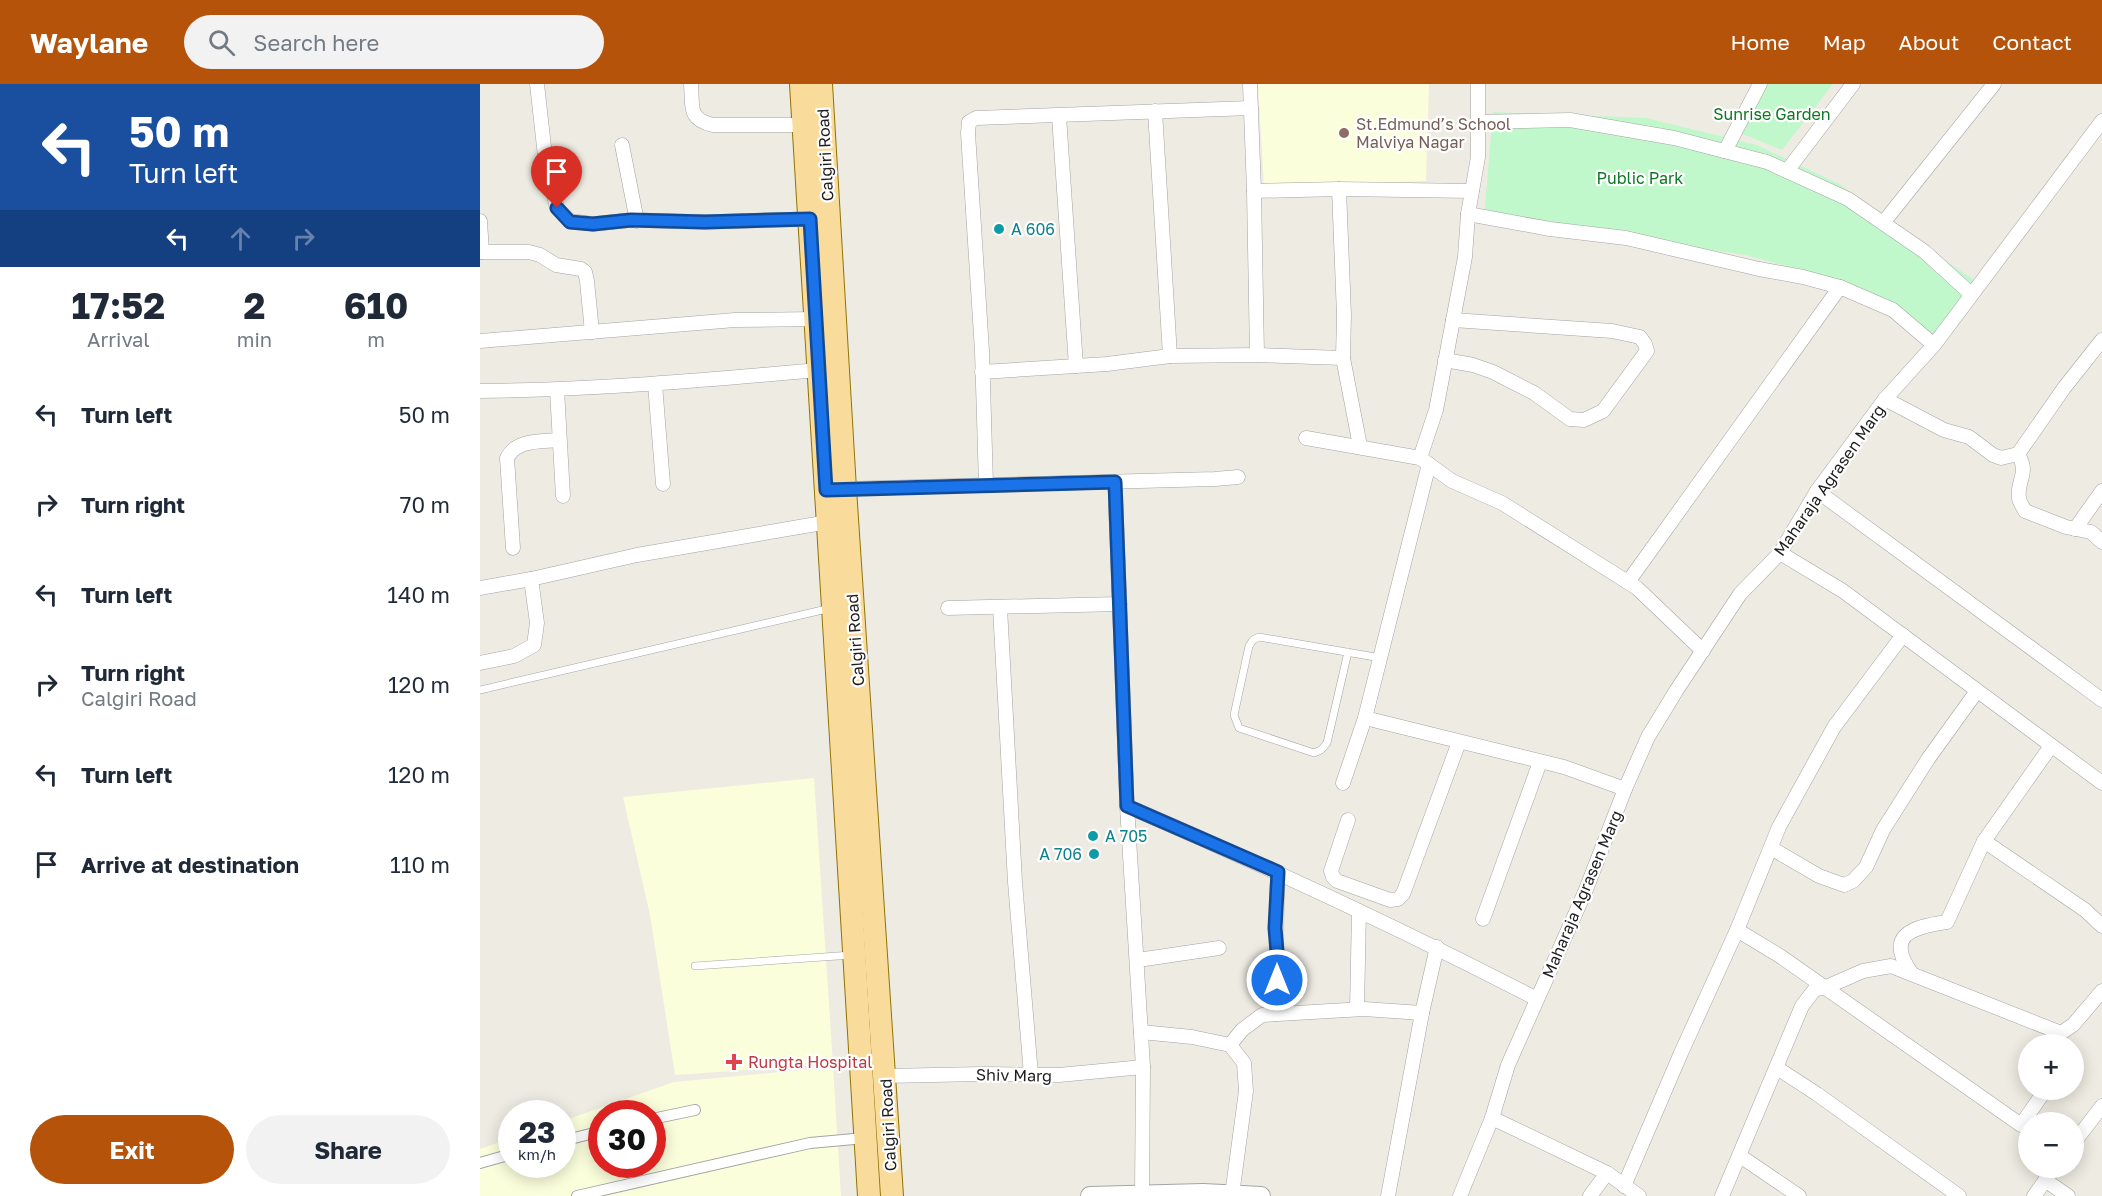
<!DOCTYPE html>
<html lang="en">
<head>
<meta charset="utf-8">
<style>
	body { margin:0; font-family:"Golos Text",sans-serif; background:#f2f2f3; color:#1f2937; height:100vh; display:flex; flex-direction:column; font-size:22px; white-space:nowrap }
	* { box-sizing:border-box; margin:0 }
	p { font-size:20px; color:#747a83 }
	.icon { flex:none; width:33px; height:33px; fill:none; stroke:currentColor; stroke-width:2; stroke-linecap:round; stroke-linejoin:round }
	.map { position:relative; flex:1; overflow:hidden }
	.details { display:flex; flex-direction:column; background:#fff; width:480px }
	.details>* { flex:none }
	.hud { background:#1a4fa0; color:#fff; overflow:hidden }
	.tools { position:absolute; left:1538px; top:950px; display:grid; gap:12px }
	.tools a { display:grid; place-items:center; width:66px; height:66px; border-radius:50%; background:#fff; box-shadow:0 3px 15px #0003; font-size:30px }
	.speed { position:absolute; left:18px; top:1016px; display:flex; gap:12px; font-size:30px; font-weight:700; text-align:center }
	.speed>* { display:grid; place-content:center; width:78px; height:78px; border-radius:50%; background:#fff; box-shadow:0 3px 15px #0003; line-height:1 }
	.speed small { font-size:15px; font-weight:400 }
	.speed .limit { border:9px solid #d22; background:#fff; color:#111 }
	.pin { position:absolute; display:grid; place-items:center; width:51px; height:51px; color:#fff; margin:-62px -26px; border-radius:50% 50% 50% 0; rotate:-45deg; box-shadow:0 0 6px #0007 }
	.pin .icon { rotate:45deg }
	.me { position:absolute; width:66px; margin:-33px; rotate:0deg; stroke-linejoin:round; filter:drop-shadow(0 0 4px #0008) }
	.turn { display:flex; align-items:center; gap:21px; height:126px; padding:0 30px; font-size:27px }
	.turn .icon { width:78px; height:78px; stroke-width:2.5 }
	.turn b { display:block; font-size:42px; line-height:51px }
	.lanes { display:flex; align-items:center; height:57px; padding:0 30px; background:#0003; justify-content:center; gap:30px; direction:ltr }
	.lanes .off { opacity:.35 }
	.eta { display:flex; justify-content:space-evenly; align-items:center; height:102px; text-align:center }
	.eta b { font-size:36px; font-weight:700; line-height:42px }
	.primary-button { display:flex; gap:12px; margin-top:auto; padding:12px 30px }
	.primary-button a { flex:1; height:69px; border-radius:36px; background:#b45309; color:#fff; font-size:24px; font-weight:700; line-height:69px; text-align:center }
	.primary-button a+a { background:#f2f2f3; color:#1f2937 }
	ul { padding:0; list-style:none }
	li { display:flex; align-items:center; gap:18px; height:90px; padding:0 30px }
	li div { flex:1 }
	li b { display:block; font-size:22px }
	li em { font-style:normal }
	header { display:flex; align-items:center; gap:36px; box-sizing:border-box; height:84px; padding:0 30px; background:#b45309; color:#fff }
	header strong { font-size:28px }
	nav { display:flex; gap:33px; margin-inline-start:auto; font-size:21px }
	.search { width:420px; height:54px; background:#f2f2f3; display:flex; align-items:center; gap:15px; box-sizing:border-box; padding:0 21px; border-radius:33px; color:#747a83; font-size:22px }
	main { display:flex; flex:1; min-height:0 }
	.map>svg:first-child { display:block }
</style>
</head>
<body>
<header>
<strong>Waylane</strong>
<div class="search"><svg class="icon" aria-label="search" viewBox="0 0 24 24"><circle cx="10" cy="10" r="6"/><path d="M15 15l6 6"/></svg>Search here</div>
<nav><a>Home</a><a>Map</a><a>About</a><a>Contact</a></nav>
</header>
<main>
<section class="details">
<div class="hud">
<div class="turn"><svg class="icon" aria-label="left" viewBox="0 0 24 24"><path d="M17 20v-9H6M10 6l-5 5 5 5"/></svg><div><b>50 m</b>Turn left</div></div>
<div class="lanes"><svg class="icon" aria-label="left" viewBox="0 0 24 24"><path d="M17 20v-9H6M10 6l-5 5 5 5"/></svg><svg class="icon off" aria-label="ahead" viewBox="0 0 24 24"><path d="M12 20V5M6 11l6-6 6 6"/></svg><svg class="icon off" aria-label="right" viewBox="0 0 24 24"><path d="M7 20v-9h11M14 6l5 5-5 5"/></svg></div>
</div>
<div class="eta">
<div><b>17:52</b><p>Arrival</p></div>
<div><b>2</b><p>min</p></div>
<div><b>610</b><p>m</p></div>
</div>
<ul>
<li><svg class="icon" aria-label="left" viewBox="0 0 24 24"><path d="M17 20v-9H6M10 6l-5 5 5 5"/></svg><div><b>Turn left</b></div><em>50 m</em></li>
<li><svg class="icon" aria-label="right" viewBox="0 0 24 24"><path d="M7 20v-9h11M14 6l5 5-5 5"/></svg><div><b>Turn right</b></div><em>70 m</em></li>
<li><svg class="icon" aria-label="left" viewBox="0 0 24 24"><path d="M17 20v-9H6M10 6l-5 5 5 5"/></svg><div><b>Turn left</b></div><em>140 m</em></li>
<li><svg class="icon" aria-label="right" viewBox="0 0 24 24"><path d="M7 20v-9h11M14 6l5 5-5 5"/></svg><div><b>Turn right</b><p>Calgiri Road</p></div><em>120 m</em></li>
<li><svg class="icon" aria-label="left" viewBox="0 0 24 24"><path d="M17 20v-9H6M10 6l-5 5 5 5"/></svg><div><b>Turn left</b></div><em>120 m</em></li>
<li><svg class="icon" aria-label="arrive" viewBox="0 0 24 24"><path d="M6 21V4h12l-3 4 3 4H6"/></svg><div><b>Arrive at destination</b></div><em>110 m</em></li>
</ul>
<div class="primary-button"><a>Exit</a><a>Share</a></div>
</section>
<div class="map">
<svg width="1622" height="1112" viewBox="0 0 1622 1112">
	<rect width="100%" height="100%" fill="#eeebe2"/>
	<!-- education -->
	<g fill="#fafedb" fill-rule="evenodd">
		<polygon points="778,0 949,0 946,97 784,103"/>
		<polygon points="334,694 353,980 195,991 170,831 143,713"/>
		<path d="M353,983L361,1112H0V1065L31,1054L32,1080H82L83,1037L194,998ZM122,1029H172V1080H122Z"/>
	</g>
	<!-- park -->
	<g fill="#c0f8cb">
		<polygon points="1274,0 1353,0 1302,66 1250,45"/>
		<polygon points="1013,28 1166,34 1277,61 1361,101 1442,161 1497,198 1449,257 1360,197 1266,171 1004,134"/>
	</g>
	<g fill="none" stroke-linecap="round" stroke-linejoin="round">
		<!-- service casing -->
		<g stroke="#a4a4a4" stroke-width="8">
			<g id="service">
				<polyline points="868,568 847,659 841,666 834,669 759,644 754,631 769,562 773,556 779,553 901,574"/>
				<polyline points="0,606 351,524"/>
				<polyline points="215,882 372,871"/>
			</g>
		</g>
		<!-- pedestrian casing -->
		<g stroke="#a4a4a4" stroke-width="12">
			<g id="pedestrian">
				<polyline points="172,1035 215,1026"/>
				<polyline points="82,1057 122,1047"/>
				<polyline points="0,1079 32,1070"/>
				<polyline points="97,1112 330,1059 385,1054"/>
			</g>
		</g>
		<!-- minor casing -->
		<g stroke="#a4a4a4" stroke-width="15">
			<g id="minor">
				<polyline points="57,0 65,72 77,124 90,137 113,140 151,136 225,138 330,135"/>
				<path d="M211,0C213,22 207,35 233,41H324"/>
				<polyline points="770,0 774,107 777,271"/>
				<polyline points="675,27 690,272"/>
				<polyline points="579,32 596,282"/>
				<polyline points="998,38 1090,36 1194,54 1287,78 1368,115 1445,168 1491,210"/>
				<polyline points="142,61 157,137"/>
				<polyline points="1245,67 1280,0"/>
				<polyline points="1307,87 1373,0"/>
				<polyline points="859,105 864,231 863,274 880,362"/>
				<polyline points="774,107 859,105 992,107"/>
				<polyline points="988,130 1070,145 1146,154 1279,185 1323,193 1360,203 1413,226 1454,261"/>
				<polyline points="0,137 2,168"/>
				<polyline points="1403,139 1514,0"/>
				<polyline points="0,168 49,168 60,171 76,181 101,185 105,188 107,197 112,248"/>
				<polyline points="0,257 255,236 336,235"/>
				<polyline points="965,276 993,281 1013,288 1054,309 1090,335 1104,336 1123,327 1167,267 1165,260 1160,253 1132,247 973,236"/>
				<polyline points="502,288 627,280 690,272 777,271 863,274"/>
				<polyline points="175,300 183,400"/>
				<polyline points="77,306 83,412"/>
				<path d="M0,307C113,306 226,296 339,286"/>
				<path d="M1405,315L1464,346L1489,353L1513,371L1521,374L1538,370C1550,390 1536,397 1539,414C1539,418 1544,424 1545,427L1586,443L1611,448L1622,458"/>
				<polyline points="826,354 940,374 972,397 1022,419 1157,504 1223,567"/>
				<polyline points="1538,370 1584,304 1622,256"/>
				<polyline points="940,374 956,326 985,173 988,130 998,73 998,0"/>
				<polyline points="635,398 647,722 663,983 662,1110"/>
				<polyline points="506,401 502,267 488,49 489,38 496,34 771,24"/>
				<polyline points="360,405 735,395 758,393"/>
				<polyline points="1337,407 1622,616"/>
				<polyline points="1595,445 1622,407"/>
				<path d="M33,464L27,374C37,355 60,358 79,356"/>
				<polyline points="1300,469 1363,507 1622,699"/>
				<polyline points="1148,498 1360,203"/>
				<polyline points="0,504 51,495"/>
				<polyline points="468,524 640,520"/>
				<polyline points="520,524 535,798 551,991"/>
				<polyline points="0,579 34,572 54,561 57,539 51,495 157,471 348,438"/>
				<polyline points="885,634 1084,683 1145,705"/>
				<polyline points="863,699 885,634 949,380"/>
				<path d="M647,722C786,782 923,846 1057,915"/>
				<polyline points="868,736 851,787 853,793 857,797 910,816 918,815 923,810 979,658"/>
				<polyline points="1504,757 1605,826 1622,842"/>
				<polyline points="1291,764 1339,792 1364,801 1373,797 1386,783 1403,746 1448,675 1497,607"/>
				<polyline points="1003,835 1060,678"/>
				<polyline points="1257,846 1300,872 1541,1041 1566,1005"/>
				<polyline points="658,876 739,864"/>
				<path d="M1432,890C1404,851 1432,843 1467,838L1504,757L1571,662"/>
				<polyline points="877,925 879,827"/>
				<path d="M795,930C798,882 795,836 798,788"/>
				<polyline points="661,948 712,953 750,961 764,979 766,1007 752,1111"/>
				<polyline points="750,961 762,946 782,931 884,925 942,929"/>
				<polyline points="1297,984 1337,1010 1479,1112"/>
				<polyline points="405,992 502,990 579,991 663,983"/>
				<polyline points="1012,1034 1127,1089 1159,1112"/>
				<polyline points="1593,1060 1622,1022"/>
				<polyline points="1260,1072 1319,1112"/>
				<polyline points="1565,1096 1588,1112"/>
				<polyline points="1144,1102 1201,969 1257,846 1299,743 1354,643 1423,551"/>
				<polyline points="908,1112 942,929 957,863"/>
				<polyline points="980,1112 1012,1034 1028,981 1105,808 1145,705 1168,653 1196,607 1260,510 1300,469 1337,407 1405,315 1454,261 1622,37"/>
				<polyline points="1110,1112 1127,1089"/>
				<polyline points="1242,1112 1322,922 1335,905 1344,904 1383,887 1411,882 1581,949 1593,941 1622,907"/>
				<polyline points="1554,1112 1575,1083"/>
			</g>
		</g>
		<!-- tertiary casing -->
		<g stroke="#a4a4a4" stroke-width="20">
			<polyline id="tertiary" points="610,1112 723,1109 781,1112"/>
		</g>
		<!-- primary casing -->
		<g stroke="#917304" stroke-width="24">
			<g id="primary">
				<polyline points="321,0 389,1112"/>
				<polyline points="341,0 365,405 412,1112"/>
			</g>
		</g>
		<!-- service -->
		<use href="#service" stroke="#fff" stroke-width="7"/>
		<!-- pedestrian -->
		<use href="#pedestrian" stroke="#fff" stroke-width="10"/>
		<!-- minor -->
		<use href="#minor" stroke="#fff" stroke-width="14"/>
		<!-- tertiary -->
		<use href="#tertiary" stroke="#fff" stroke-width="18"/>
		<!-- primary -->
		<use href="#primary" stroke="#f9dc9c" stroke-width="22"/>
	</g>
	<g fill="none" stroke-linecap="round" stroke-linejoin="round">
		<!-- route casing -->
		<g stroke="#114b97" stroke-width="15">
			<polyline id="route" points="77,124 90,138 113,140 151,136 225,138 330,135 346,406 635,398 647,722 798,788 795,844 798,879 797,896"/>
		</g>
		<!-- route -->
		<use href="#route" stroke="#1a73e8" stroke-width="10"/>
	</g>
	<!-- markers -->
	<circle fill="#8d6e63" stroke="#fff" stroke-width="2" cx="864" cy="49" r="6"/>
	<g fill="#0f9aa8" stroke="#fff" stroke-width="2">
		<circle cx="519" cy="145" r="6"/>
		<circle cx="613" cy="752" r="6"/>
		<circle cx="614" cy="770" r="6"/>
	</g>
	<path fill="#e0444e" stroke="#fff" stroke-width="2" d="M251 969h6v6h6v6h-6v6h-6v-6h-6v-6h6z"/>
	<g text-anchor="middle" stroke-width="4.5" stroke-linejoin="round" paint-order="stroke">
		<!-- park labels -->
		<g font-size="16" fill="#0e7723" stroke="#fff">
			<text x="1292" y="36">Sunrise Garden</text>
			<text x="1160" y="100">Public Park</text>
		</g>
		<!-- education labels -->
		<g font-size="16" fill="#785e54" stroke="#fff" text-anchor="start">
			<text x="876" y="46">St.Edmund’s School<tspan x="876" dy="18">Malviya Nagar</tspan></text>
		</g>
		<!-- street labels -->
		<g font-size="16" fill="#1d1d1d" stroke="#fff">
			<text transform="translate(345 71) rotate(-93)" y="6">Calgiri Road</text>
			<text transform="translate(1349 396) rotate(-55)" y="6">Maharaja Agrasen Marg</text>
			<text transform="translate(375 556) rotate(-94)" y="6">Calgiri Road</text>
			<text transform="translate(1102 810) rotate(-67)" y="6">Maharaja Agrasen Marg</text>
			<text transform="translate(534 991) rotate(1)" y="6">Shiv Marg</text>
			<text transform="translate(408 1041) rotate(-93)" y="6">Calgiri Road</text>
		</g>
		<!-- culture labels -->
		<g font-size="16" fill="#0d838f" stroke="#fff" text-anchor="start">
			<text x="531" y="151">A 606</text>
			<text x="625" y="758">A 705</text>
			<text x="602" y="776" text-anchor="end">A 706</text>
		</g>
		<!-- health labels -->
		<g font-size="16" fill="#be3a42" stroke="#fff" text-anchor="start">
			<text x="268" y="984">Rungta Hospital</text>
		</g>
	</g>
</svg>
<div class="tools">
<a>+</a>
<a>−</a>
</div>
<div class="speed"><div>23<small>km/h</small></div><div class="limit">30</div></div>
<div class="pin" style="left:77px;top:124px;background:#d93025"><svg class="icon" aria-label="arrive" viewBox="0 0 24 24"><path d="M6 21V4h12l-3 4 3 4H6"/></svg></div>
<svg class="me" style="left:797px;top:896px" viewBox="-20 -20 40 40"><circle r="17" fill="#1a73e8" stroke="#fff" stroke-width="3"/><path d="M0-11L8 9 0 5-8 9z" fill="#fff"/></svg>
</div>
</main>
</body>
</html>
